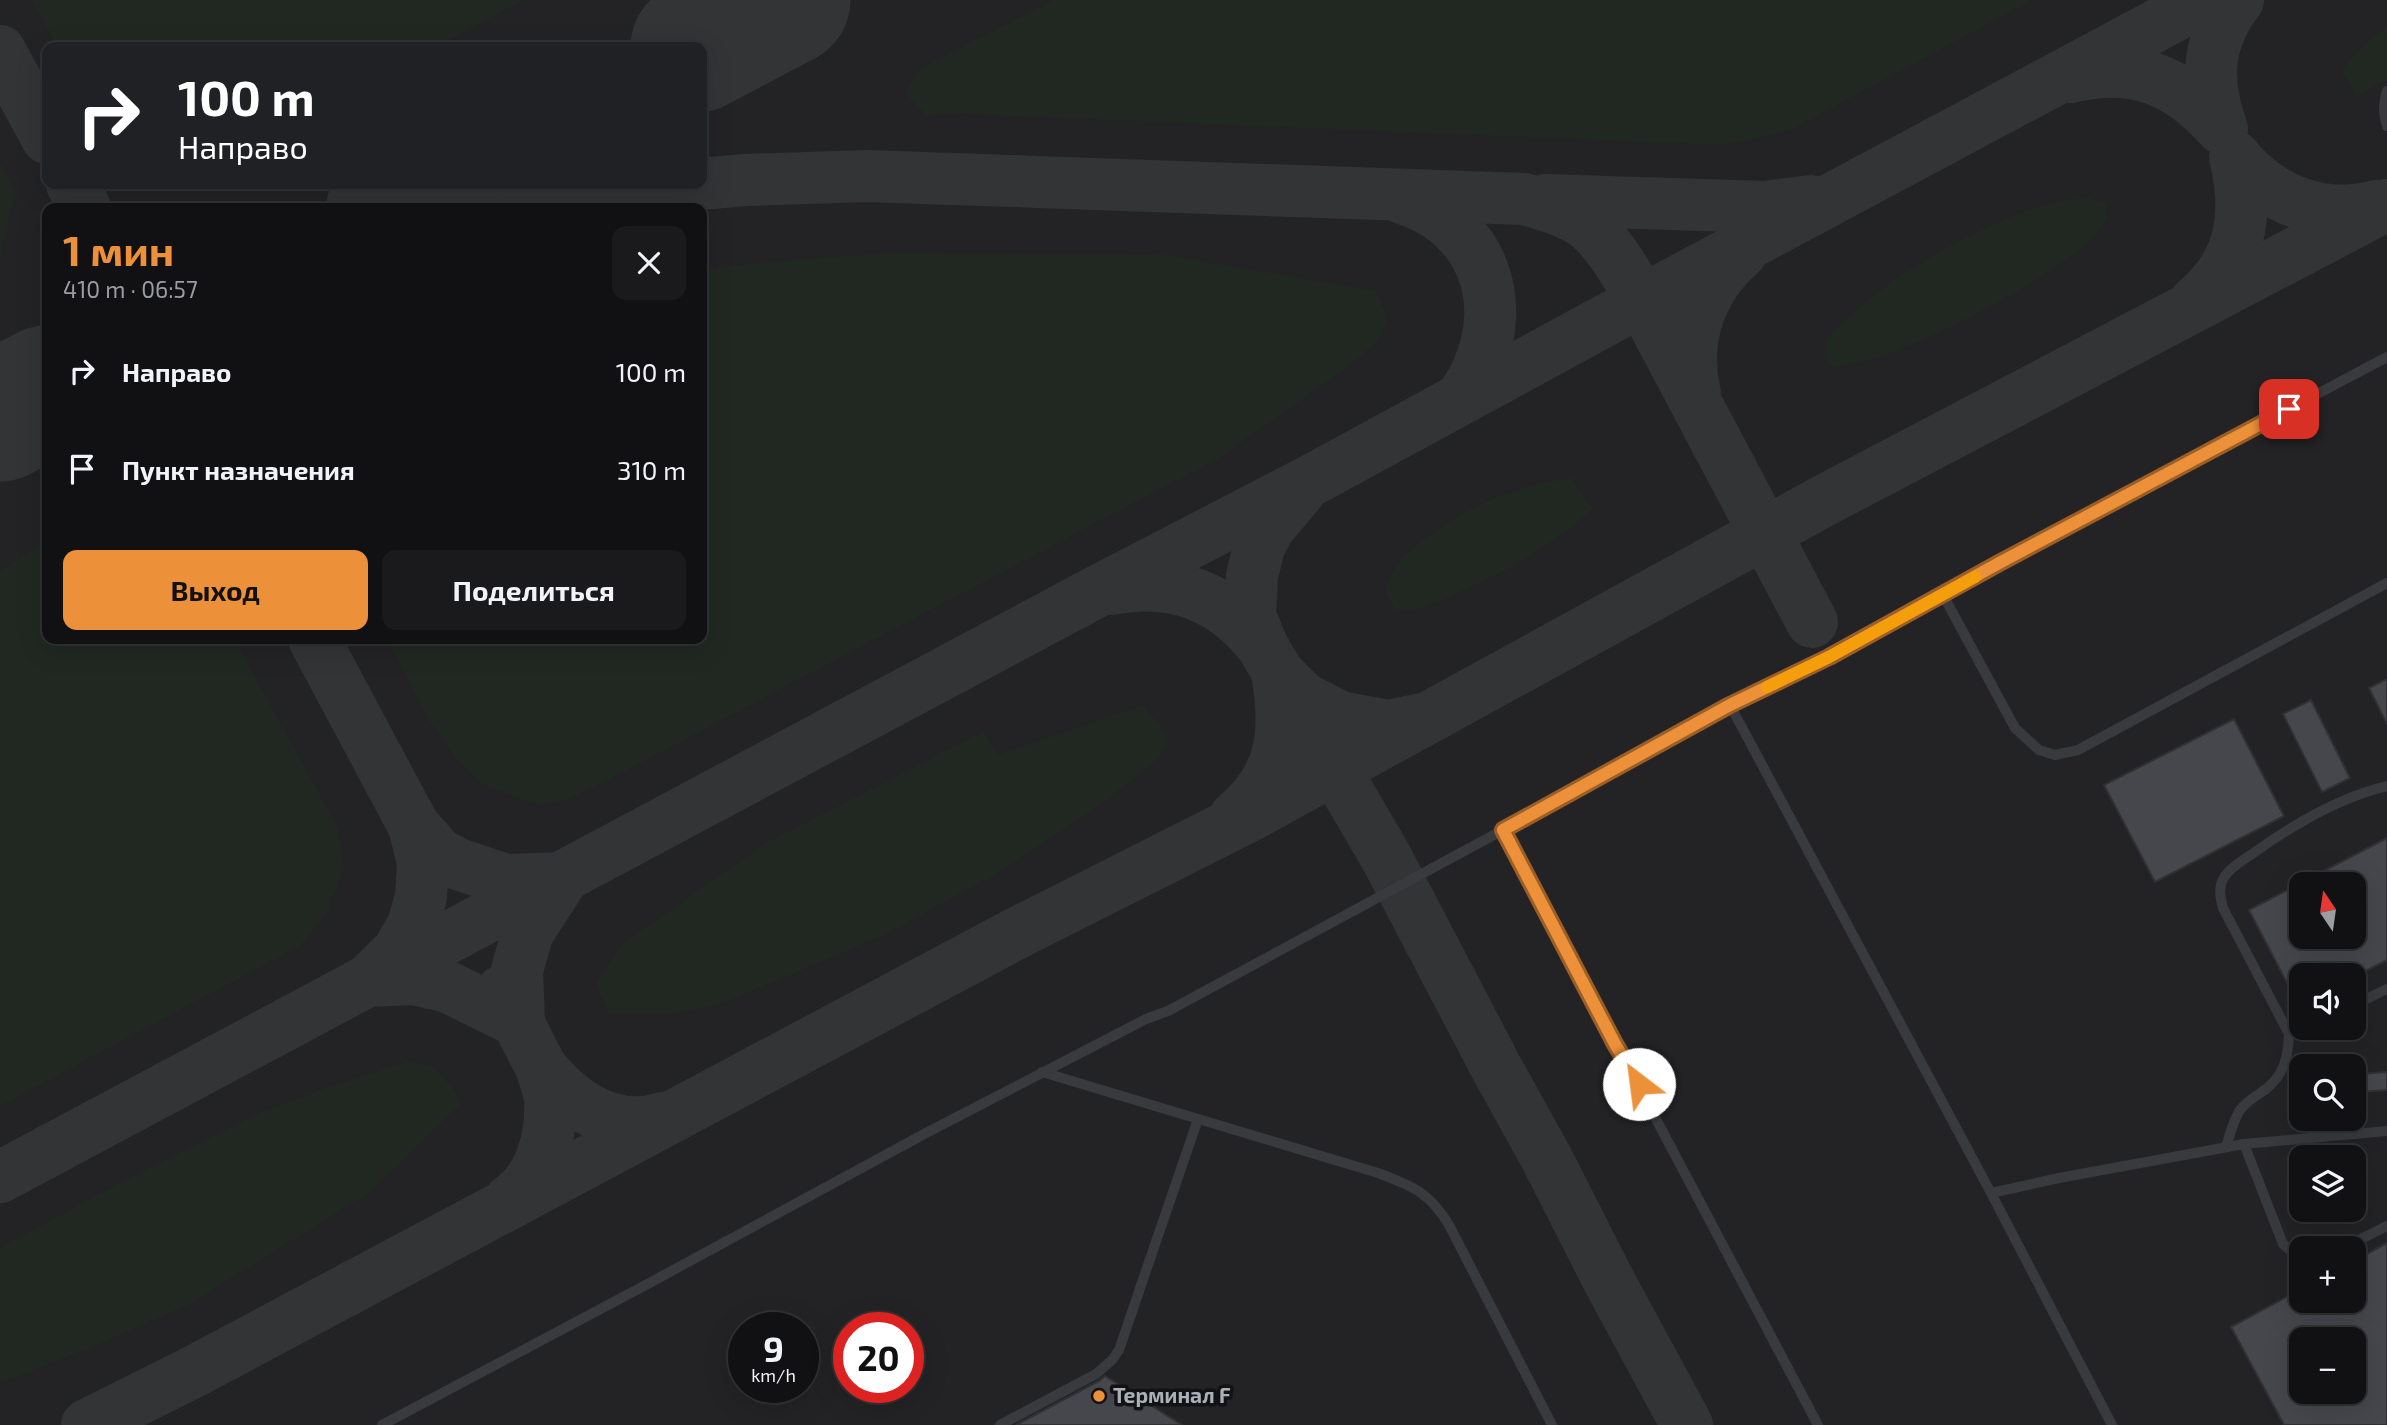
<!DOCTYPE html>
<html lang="ru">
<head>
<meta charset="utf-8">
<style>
	body { margin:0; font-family:"Exo 2",sans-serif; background:#1a1a1c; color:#f1f3f6; height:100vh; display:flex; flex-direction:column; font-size:26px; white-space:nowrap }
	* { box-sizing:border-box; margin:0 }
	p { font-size:23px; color:#9c9da0 }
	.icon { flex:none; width:38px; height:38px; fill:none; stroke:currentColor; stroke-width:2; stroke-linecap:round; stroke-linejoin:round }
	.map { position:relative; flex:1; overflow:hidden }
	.side { position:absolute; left:42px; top:203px; width:665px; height:441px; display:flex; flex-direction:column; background:#111113; border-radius:14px; box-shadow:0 7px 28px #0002,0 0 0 2px #303133 }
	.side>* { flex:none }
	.top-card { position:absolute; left:42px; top:42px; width:665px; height:147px; border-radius:14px; box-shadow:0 7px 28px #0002,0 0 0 2px #303133; background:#202124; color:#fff; overflow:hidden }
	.needle { width:46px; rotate:347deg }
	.buttons { position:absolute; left:2289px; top:872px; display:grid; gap:14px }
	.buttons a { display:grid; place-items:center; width:77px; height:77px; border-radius:14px; background:#111113; box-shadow:0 7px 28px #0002,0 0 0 2px #303133; font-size:35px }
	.speed { position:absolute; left:728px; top:1312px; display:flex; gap:14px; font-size:35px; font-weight:700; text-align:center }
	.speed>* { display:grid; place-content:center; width:91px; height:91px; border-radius:50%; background:#111113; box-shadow:0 7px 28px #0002,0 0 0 2px #303133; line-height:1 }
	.speed small { font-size:18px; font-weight:400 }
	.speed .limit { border:10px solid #d22; background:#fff; color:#111 }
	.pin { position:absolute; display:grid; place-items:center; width:60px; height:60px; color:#fff; margin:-30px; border-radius:14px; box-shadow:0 4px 10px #0006 }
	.me { position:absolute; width:77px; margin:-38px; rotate:330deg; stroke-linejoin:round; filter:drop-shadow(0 0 5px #0008) }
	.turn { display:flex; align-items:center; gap:24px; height:147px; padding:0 21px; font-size:32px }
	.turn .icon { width:91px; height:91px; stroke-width:2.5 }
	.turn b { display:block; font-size:49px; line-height:60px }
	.round { display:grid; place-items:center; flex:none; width:74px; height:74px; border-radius:14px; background:#1a1a1c }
	.headline { display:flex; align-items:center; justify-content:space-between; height:119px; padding:0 21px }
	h1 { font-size:42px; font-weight:700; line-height:52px; color:#ed903a }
	.button { display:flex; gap:14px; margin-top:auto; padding:14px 21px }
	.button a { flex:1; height:80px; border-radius:14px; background:#ed903a; color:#111; font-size:28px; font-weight:700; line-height:80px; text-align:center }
	.button a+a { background:#1a1a1c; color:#f1f3f6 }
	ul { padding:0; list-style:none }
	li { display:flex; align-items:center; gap:21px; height:98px; padding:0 21px }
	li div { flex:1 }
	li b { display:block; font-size:26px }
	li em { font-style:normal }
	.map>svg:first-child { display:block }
</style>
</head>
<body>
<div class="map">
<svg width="2387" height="1425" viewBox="0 0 2387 1425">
	<rect width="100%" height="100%" fill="#171719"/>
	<!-- built -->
	<path fill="#232326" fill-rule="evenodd" d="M0,0H2387V1425H0ZM47,47H702V184H47ZM47,208H702V639H47ZM2301,884H2354V936H2301ZM2301,975H2354V1027H2301ZM2301,1066H2354V1118H2301ZM2301,1157H2354V1209H2301ZM2301,1248H2354V1300H2301ZM744,1328H803V1388H744ZM849,1328H908V1388H849ZM2301,1339H2354V1391H2301Z"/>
	<!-- green -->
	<g fill="#212821">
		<polygon points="32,0 525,0 435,47 57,47"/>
		<polygon points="1054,0 2032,0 1789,131 1723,145 966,114 926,115 905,93 919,69"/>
		<path d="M2387,27V80L2356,96L2342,71C2354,52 2369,40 2387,27Z"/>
		<polygon points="0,163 15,192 0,258"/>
		<path d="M2087,197L2105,203C2107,208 2109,213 2107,218C2090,261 1946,331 1902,349C1881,358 1858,362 1835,367L1825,360V341C1879,281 1958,236 2034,208C2050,202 2069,200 2087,197Z"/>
		<polygon points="885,253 1159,254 1375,291 1388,316 1378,341 1342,371 1219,458 608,780 565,800 538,805 482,784 455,758 429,720 387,639 702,639 702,271 738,265"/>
		<path d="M1571,478L1593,509L1571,528L1504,571L1445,599L1418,609L1395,610L1385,591C1388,583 1391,574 1396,566C1403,554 1416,546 1428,537C1475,501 1514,488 1571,478Z"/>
		<polygon points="47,539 47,639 234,639 338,828 343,868 328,911 301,945 0,1106 0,571"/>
		<polygon points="1143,705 1167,733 1167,746 1152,764 1110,797 1003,870 886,934 724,1003 674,1013 608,1013 596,982 621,945 766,843 983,732 998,755"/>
		<polygon points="410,1061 434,1067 454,1090 461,1103 370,1192 186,1306 90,1348 0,1383 0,1248 116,1185 262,1112 338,1084"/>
	</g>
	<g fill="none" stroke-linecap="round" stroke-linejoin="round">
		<!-- taxiway -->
		<g stroke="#323436" stroke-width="52">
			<polyline points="0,51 47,138"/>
			<path d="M2071,77C2134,61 2180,81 2222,129C2205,81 2206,42 2238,0"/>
			<polyline points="72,184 85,208"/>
			<path d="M1402,198C1480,223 1510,297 1477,371C1473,381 1466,390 1461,399"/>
			<polyline points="1545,200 1765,207 1811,201"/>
			<path d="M521,208L666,187L745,180L866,176L1524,199C1545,205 1567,211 1585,223C1605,238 1622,267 1635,288L1812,622"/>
			<path d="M2195,302C2242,263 2249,214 2235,157C2270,200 2322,220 2377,206"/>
			<path d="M1695,394C1683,341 1699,289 1741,253"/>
			<polyline points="0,433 47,384"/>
			<path d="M1111,589C1173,577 1224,596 1263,647L1386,857L1496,1067L1547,1159L1609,1281L1687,1425"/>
			<polyline points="314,639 431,858"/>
			<polyline points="1263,647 1250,616 1252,576 1259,547 1268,529 1300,491"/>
			<path d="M1235,817C1284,776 1287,731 1277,672L1303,698L1340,717L1389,726L1422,719"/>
			<polygon points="414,826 439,854 458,864 506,880 563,878 528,932 517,970 519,1022 448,987 413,979 368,981 398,951 413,925 421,897 423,863"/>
			<polyline points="502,991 541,1067"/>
			<polyline points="0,1177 1098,591 1310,481 1641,301 2204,0"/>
			<path d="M510,1200C541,1179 552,1136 550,1100C549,1089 544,1078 541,1067C566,1098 600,1125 643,1122C651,1122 661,1118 669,1117"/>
			<polyline points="87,1425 195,1371 1017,933 1251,815 1827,499 2387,205"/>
		</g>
		<!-- runway -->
		<g stroke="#323436" stroke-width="131">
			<polyline points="696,47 785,0"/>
			<polyline points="392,208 438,184"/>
			<polyline points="0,416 47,391"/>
		</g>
	</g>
	<!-- building -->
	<g fill="#46474c" stroke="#313135" stroke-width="2" fill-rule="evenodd">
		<polygon points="2387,679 2387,724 2369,688"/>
		<polygon points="2311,700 2350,778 2322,792 2283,714"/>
		<polygon points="2234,719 2284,816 2155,882 2104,785"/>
		<path d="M2387,838V960L2358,975H2301V1010L2249,910ZM2301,884H2354V936H2301Z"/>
		<polygon points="2387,1072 2387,1090 2362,1092 2360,1074"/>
		<path d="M2387,1243V1425H2284L2231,1327L2301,1289V1300H2354V1261ZM2301,1339H2354V1391H2301Z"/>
		<polygon points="1105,1376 1182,1425 1016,1425 1099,1381"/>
	</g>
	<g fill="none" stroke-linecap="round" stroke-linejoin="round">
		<!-- lane -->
		<g stroke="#383a3d" stroke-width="10">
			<path d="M2387,91C2383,104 2383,113 2387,126"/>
			<polyline points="1943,595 2015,728 2039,750 2055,755 2078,750 2387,583"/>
			<polyline points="1730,705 1991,1193"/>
			<polyline points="1503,830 1730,705 1829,657 2001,562 2387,357"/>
			<polyline points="2354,1005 2387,989"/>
			<polyline points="2289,1034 2305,1027"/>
			<path d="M1042,1072L1378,1173C1413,1186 1430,1193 1449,1225L1552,1425"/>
			<polyline points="2244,1144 2283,1244 2301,1260"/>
			<path d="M2226,1147C2230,1134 2233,1121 2240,1110C2247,1101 2257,1095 2266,1089C2285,1074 2288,1056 2289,1034L2223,908C2220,897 2218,886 2225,876C2232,866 2245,859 2255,852C2294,824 2340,797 2387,786"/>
			<polyline points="2343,1248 2387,1226"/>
			<polyline points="382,1425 642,1287 926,1133 1146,1019 1168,1011 1503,830 1818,1425"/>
			<polyline points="1000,1425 1096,1374 1112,1360 1119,1350 1135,1303 1198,1119"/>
			<polyline points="2112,1425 1991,1193 2059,1178 2244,1144 2387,1131"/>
		</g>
	</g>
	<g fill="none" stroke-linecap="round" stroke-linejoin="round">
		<!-- route casing -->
		<g stroke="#9a5e26" stroke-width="18">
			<polyline id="route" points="1639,1084 1615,1044 1503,830 1730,705 1829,657 2001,562 2289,409"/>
		</g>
		<!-- route -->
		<use href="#route" stroke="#ed903a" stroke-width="12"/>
		<!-- slow -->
		<polyline stroke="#f59e0b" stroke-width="12" points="1767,687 1829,657 1975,577"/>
	</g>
	<!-- markers -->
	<circle fill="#ed903a" stroke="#121214" stroke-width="2.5" cx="1099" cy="1396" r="7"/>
	<g text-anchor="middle" stroke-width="7" stroke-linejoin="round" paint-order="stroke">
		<!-- poi labels -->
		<g font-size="21" font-weight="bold" fill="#a9b0b8" stroke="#121214" text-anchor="start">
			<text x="1113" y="1403">Терминал F</text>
		</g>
	</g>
</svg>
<div class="buttons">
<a><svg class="needle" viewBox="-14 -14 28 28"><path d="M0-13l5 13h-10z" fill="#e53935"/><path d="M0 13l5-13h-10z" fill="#9c9da0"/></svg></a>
<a><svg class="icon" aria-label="sound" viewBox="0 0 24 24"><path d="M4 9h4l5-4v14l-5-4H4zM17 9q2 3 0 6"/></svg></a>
<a><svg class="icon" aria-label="search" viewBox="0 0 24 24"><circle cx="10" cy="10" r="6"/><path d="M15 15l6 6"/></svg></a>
<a><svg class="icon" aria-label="layers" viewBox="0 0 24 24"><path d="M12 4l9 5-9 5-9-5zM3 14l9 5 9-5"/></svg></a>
<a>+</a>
<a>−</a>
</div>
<div class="speed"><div>9<small>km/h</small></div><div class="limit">20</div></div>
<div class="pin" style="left:2289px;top:409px;background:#d93025"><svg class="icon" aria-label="arrive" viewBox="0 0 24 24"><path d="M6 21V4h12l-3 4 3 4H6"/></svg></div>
<svg class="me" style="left:1639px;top:1084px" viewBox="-20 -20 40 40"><circle r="19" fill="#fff"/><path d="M0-13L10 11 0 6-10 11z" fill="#ed903a"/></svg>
<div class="top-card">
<div class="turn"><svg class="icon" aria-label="right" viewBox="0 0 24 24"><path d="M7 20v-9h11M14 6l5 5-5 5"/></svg><div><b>100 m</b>Направо</div></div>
</div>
<section class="side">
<div class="headline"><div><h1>1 мин</h1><p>410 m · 06:57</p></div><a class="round"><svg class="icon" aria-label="close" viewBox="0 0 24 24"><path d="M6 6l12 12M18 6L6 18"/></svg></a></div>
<ul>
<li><svg class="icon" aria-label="right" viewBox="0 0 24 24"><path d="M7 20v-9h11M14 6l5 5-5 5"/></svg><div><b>Направо</b></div><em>100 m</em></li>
<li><svg class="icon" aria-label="arrive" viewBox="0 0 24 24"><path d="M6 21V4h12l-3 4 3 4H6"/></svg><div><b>Пункт назначения</b></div><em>310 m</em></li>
</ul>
<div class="button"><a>Выход</a><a>Поделиться</a></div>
</section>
</div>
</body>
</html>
